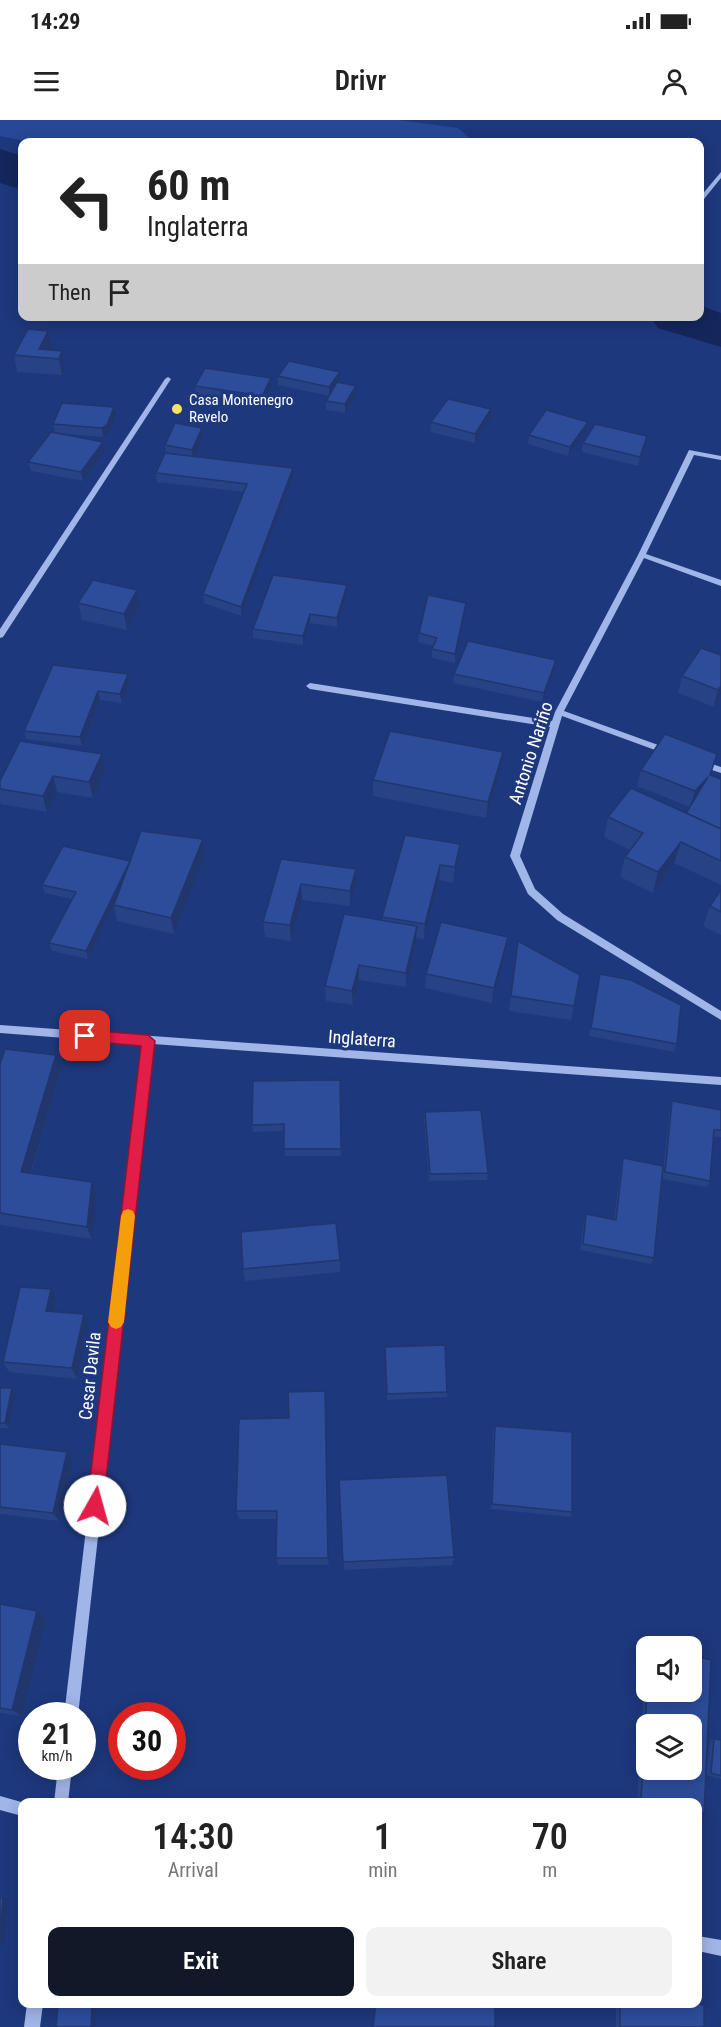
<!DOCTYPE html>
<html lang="en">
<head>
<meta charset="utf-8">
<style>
	body { margin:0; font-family:"Roboto Condensed",sans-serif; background:#f2f2f2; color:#222; height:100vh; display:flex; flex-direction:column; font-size:22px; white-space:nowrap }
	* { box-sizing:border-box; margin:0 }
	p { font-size:20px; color:#767676 }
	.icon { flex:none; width:33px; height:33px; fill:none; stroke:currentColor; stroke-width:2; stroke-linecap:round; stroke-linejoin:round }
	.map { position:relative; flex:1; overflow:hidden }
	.side { position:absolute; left:18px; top:1678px; width:684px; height:210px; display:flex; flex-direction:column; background:#fff; border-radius:12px; box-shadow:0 3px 15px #0003 }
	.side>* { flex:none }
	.guide { position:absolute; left:18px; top:18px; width:686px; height:183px; border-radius:12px; box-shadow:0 3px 15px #0003; background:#fff; color:#222; overflow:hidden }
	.controls { position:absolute; left:636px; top:1516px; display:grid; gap:12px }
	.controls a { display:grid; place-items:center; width:66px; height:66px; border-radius:12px; background:#fff; box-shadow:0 3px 15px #0003; font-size:30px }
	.speed { position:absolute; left:18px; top:1582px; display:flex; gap:12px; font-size:30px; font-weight:700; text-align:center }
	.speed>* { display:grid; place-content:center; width:78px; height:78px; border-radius:50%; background:#fff; box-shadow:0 3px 15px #0003; line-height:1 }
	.speed small { font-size:15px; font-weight:400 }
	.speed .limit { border:9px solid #d22; background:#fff; color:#111 }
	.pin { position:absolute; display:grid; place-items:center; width:51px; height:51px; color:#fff; margin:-26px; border-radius:12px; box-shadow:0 3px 9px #0006 }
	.me { position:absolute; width:66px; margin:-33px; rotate:7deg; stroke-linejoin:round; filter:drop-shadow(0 0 4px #0008) }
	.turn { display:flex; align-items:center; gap:21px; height:126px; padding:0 30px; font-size:27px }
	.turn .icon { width:78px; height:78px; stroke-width:2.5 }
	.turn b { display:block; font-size:42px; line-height:51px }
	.then { display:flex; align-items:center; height:57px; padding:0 30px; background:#0003; gap:12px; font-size:22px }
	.eta { display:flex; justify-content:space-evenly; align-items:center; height:102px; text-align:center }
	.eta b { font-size:36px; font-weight:600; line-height:42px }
	.cta { display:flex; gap:12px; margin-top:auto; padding:12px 30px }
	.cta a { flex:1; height:69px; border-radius:12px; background:#111827; color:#fff; font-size:24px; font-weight:600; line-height:69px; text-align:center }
	.cta a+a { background:#f2f2f2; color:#222 }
	.status { display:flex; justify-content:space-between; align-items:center; height:42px; padding:0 30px; background:#fff; direction:ltr }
	.status svg { height:16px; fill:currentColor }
	header { display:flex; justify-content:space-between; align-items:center; height:78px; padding:0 30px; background:#fff; font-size:27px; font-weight:600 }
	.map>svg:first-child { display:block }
</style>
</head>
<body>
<div class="status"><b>14:29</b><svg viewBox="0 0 49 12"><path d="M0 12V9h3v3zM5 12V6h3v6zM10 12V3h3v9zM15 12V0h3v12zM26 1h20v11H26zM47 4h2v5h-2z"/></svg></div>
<header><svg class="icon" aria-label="menu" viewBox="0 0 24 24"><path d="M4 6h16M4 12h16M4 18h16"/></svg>Drivr<svg class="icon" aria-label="person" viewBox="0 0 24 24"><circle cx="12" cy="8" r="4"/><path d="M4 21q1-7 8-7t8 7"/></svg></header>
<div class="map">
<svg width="721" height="1907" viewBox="0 0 721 1907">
	<rect width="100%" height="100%" fill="#1e387d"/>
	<!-- green -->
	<polygon fill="#274896" points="0,0 398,0 458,8 474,22 29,22 0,16"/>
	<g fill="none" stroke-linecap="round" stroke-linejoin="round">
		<!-- river -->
		<g fill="#14275c" fill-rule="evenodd">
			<polygon points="0,29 22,36 22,70 0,63"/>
			<polygon points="699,185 721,193 721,227 658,208 650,196 699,196"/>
		</g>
		<!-- minor -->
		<g fill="#a0b5e8" fill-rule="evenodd">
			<polygon points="721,52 721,58 704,79 700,79 700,77"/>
			<polygon points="168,257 171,259 3,517 0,518 0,509 165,259"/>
			<polygon points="689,330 721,336 721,340 694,335 646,434 721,460 721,466 644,438 564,591 672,630 673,632 669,635 666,634 562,596 520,736 535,769 563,794 721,891 721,900 557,800 528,774 510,736 550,607 310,569 306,566 310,563 552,601 555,592 638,435"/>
			<polygon points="700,640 721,647 721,653 697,645 696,643"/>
			<polygon points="0,905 721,957 721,965 153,924 78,1596 64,1596 143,924 0,913"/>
			<polygon points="58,1647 72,1647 68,1683 54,1683"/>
			<polygon points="0,1676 25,1683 22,1683 22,1696 0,1690"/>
			<polygon points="698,1816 721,1820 721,1836 698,1831"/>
			<polygon points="27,1884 43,1884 40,1907 24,1907"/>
		</g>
	</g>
	<!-- wall -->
	<g fill="#274285">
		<polygon points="52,227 50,230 62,231 66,248 62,255 17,252 14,235"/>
		<polygon points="340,252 340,261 339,262 356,275 345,293 326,290 326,281 329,276 278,265 278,256"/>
		<polygon points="195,266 272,267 262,285 196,275"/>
		<polygon points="491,289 491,298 475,323 430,312 431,302"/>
		<polygon points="116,296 108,314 103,317 56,313 104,331 83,361 31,351 28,342 55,313 53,304"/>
		<polygon points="588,302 586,312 568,336 528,324 529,315"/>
		<polygon points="202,308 203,317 194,336 293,348 293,357 241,496 204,483 203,474 244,372 157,362 156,353 166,333 165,325"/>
		<polygon points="583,323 645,325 638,346 582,332"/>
		<polygon points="137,470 140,486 127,510 82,500 78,483"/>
		<polygon points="347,474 337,507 310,503 303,525 253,518 253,509"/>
		<polygon points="465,492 455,543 432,538 432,529 434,526 418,522 419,513"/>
		<polygon points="721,535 721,575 714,587 678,573 682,556"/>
		<polygon points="556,540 555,549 542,582 453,563 454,554"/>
		<polygon points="128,554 130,563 122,583 100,580 82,626 26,619 24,611"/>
		<polygon points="102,634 106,650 93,678 57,672 47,692 1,684 0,680 0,661"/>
		<polygon points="501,648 486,698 373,676 373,660"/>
		<polygon points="641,650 711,655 721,659 721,765 674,743 653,773 620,757 625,737 630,730 604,717 608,697 686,693 690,687 637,666"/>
		<polygon points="405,715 458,740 453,763 439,760 424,819 416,818 406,867 359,860 353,885 326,881 325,866 382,800 382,797"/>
		<polygon points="203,719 205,735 174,814 117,801 114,786 88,839 52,831 49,823 72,779 45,773 42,765 130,741"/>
		<polygon points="281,739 356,749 356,765 350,786 302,780 291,821 265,817 263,802"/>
		<polygon points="721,770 721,815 703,806 710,786"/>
		<polygon points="518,821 574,886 571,900 509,891"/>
		<polygon points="506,832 492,883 425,868 426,854"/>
		<polygon points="600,854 677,924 674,932 589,916"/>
		<polygon points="0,944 61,949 31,1054 92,1062 97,1075 92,1119 0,1105"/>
		<polygon points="340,960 341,1036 285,1036 284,1011 253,1012 252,1005"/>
		<polygon points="672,981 721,990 721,1017 714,1017 710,1061 707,1067 662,1059 670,989"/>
		<polygon points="425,992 488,1053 487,1060 429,1061 424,999"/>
		<polygon points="623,1038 654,1138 651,1144 580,1130 584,1101 586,1094 614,1100 621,1046"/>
		<polygon points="340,1140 340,1152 245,1161 243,1149"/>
		<polygon points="56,1181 54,1192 89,1205 77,1259 9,1252 3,1242"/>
		<polygon points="385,1227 447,1272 447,1277 387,1280"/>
		<polygon points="0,1268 12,1268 16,1274 9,1308 0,1308"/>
		<polygon points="326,1281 329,1445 278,1445 276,1438 277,1399 239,1399 236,1391 289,1298"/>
		<polygon points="495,1306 572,1392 570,1397 491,1389 493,1311"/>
		<polygon points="0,1324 67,1332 73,1341 59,1401 0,1394"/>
		<polygon points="339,1360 454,1437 452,1445 344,1450"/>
		<polygon points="0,1484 46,1500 22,1596 0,1593"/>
		<polygon points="646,1539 646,1572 692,1572 704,1694 700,1695 698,1695 698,1683 645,1683 637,1681"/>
		<polygon points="714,1619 721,1620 721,1659 706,1655 710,1621"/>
		<polygon points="616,1884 697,1884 704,1907 616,1907"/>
	</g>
	<!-- shaded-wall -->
	<g fill="#20366c">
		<polygon points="48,211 52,227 46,238 39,229"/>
		<polygon points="62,231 66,248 62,255 59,239"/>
		<polygon points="340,252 340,261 329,276 329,267"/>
		<polygon points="271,258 272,267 262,285 262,276"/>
		<polygon points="356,266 356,275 345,293 345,284"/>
		<polygon points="114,287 116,296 108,314 103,317 102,308"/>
		<polygon points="491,289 491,298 475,323 475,314"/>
		<polygon points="588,302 586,312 568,336 570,327"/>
		<polygon points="202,308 203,317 193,339 192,330"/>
		<polygon points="647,316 645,325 638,346 640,337"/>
		<polygon points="103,322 104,331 83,361 81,352"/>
		<polygon points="293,348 293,357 241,496 241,487"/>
		<polygon points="347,465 347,474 337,507 337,498"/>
		<polygon points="137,470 140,486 127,510 124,494"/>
		<polygon points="466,483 465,492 455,543 455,534"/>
		<polygon points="310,494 310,503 303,525 303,516"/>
		<polygon points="556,540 555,549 542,582 544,573"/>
		<polygon points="128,554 130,563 122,583 120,574"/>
		<polygon points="721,566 721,575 714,587 718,570"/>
		<polygon points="98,571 100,580 82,626 80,617"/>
		<polygon points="503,632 501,648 486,698 488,682"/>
		<polygon points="102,634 106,650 93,678 89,662"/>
		<polygon points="53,656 57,672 47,692 43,676"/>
		<polygon points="708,657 690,687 695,671"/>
		<polygon points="203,719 205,735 174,814 171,798"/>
		<polygon points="681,722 674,743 653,773 658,752"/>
		<polygon points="460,724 458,740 453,763 455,747"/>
		<polygon points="131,741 132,749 88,839 86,831"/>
		<polygon points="440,745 439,760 424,819 425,804"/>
		<polygon points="356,749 356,765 350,786 350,771"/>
		<polygon points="301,764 302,780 291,821 290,805"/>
		<polygon points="417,806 416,821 406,867 406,853"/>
		<polygon points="508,817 506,832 492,883 494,868"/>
		<polygon points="359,845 359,860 353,885 352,871"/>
		<polygon points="56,935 61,949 27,1065 21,1052"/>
		<polygon points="92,1062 97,1075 92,1119 87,1107"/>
		<polygon points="51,1169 56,1181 52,1202 46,1191"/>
		<polygon points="84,1194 89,1205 77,1259 72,1248"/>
		<polygon points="12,1268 16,1274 9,1308 5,1303"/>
		<polygon points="325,1271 326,1281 329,1445 328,1438"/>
		<polygon points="67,1332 73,1341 59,1401 53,1393"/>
		<polygon points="37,1491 46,1500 22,1596 12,1590"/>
		<polygon points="3,1778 8,1778 4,1824 0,1825"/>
		<polygon points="92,1884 96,1884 95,1907 91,1907"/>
	</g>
	<!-- building -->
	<g fill="#2d4d9b" stroke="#20366c" stroke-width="1.5" fill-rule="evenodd">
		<polygon points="28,209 48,211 39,229 62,231 59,239 14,235"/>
		<polygon points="289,241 340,252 329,267 278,256"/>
		<polygon points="205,248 271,258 262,276 195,266"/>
		<polygon points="337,262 356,266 345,284 326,281"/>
		<polygon points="448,279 491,289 475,314 431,302"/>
		<polygon points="62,283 114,287 107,305 102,308 53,304"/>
		<polygon points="546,290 588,302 570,327 529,315"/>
		<polygon points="175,303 202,308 192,330 165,325"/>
		<polygon points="595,304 647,316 640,337 583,323"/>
		<polygon points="51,312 103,322 81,352 28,342"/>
		<polygon points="165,333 293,348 241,487 203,474 247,364 156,353"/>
		<polygon points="273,455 347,465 337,498 310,494 303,516 253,509"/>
		<polygon points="93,460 137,470 124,494 78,483"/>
		<polygon points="428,475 466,483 455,534 432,529 437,518 419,513"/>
		<polygon points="468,521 556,540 544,573 454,554"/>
		<polygon points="701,528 721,535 721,566 718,570 682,556"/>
		<polygon points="53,545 128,554 120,574 98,571 80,617 24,611"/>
		<polygon points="390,611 503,632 488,682 373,660"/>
		<polygon points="665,614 717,634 710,655 721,659 721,709 686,693 708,657 695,671 641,650"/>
		<polygon points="20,621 102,634 89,662 53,656 43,676 0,669 0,661"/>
		<polygon points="631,668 721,709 721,741 681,722 658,752 625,737 643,713 608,697"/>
		<polygon points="141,711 203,719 171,798 114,785"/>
		<polygon points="405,715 460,724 455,747 440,745 425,804 382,797"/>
		<polygon points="63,726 130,741 86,831 49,823 76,772 42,765"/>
		<polygon points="281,739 356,749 350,771 301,764 290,805 263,802"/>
		<polygon points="721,770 721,792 710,786"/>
		<polygon points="344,794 417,806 406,853 359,845 352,871 325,866"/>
		<polygon points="441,802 508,817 494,868 426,854"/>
		<polygon points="518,821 580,855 574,886 511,876"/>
		<polygon points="600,854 631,860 681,885 677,924 591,908"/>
		<polygon points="5,929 56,935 21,1052 92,1062 87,1107 0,1093 0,944"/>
		<polygon points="340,960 341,1029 284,1029 284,1004 252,1005 253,961"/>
		<polygon points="672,981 721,990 721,1010 714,1010 710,1061 665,1052"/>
		<polygon points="481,990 488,1053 430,1054 425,992"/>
		<polygon points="623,1038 663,1046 654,1138 583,1124 586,1094 616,1100"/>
		<polygon points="336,1103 340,1140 243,1149 241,1112"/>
		<polygon points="20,1167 51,1169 46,1191 84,1194 72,1248 3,1242"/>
		<polygon points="445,1225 447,1272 387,1274 385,1227"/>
		<polygon points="0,1268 12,1268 5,1303 0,1303"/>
		<polygon points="325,1271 328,1438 276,1438 277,1391 236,1391 239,1299 289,1298 288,1272"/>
		<polygon points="495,1306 572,1312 572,1392 492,1384"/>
		<polygon points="0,1324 67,1332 53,1393 0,1387"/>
		<polygon points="447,1355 454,1437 343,1442 339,1360"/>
		<polygon points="0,1484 37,1491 12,1590 0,1588"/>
		<path d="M692,1536L711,1540L704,1694L698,1692V1683H655L641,1680L647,1572H692ZM646,1605H692V1650H646Z"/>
		<polygon points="714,1619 721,1620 721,1656 711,1653"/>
		<polygon points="0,1778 3,1778 0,1815"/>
		<polygon points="58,1884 92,1884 91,1907 56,1907"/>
		<polygon points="376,1884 495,1884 495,1907 373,1907"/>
		<polygon points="620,1884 695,1884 704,1885 704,1907 620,1907"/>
	</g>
	<!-- route -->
	<polygon fill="#e11d48" stroke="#92132f" stroke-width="1.5" points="85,910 148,915 155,921 103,1386 101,1392 95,1395 89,1392 87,1386 141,926 85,921 78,916"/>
	<!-- slow -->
	<polygon fill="#f59e0b" points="128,1089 133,1091 135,1096 124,1202 121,1207 116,1209 111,1207 108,1202 121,1096 123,1091"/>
	<!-- markers -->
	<circle fill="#f7e35f" stroke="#1e387d" stroke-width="2" cx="177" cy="289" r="6"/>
	<g text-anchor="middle" stroke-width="6" stroke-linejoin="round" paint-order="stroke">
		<!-- far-poi labels -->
		<g font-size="15" fill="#fff" stroke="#1e387d" text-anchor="start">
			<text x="189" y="285">Casa Montenegro<tspan x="189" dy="17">Revelo</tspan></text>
		</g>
		<!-- street labels -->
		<g font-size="18" fill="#fff" stroke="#1e387d">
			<text transform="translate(531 633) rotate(-72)" y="6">Antonio Nariño</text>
			<text transform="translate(362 919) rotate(4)" y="6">Inglaterra</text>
			<text transform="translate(90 1256) rotate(-84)" y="6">Cesar Davila</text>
		</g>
	</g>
</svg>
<div class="controls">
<a><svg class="icon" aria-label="sound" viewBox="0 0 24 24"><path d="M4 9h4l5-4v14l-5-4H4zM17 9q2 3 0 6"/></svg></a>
<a><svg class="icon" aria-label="layers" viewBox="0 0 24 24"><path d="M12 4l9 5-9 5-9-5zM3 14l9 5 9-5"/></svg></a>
</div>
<div class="speed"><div>21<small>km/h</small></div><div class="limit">30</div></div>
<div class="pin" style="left:85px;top:916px;background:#d93025"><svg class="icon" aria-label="arrive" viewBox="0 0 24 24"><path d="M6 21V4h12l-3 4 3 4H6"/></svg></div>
<svg class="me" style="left:95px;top:1386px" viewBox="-20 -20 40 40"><circle r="19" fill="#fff"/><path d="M0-13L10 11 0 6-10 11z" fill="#e11d48"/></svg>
<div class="guide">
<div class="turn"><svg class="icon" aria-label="left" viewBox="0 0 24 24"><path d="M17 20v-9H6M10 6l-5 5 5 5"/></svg><div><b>60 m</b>Inglaterra</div></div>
<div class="then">Then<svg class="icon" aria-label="arrive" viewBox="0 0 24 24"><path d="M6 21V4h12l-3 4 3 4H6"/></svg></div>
</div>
<section class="side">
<div class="eta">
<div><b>14:30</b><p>Arrival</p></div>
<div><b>1</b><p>min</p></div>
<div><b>70</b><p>m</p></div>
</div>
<div class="cta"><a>Exit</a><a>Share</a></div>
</section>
</div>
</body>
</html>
